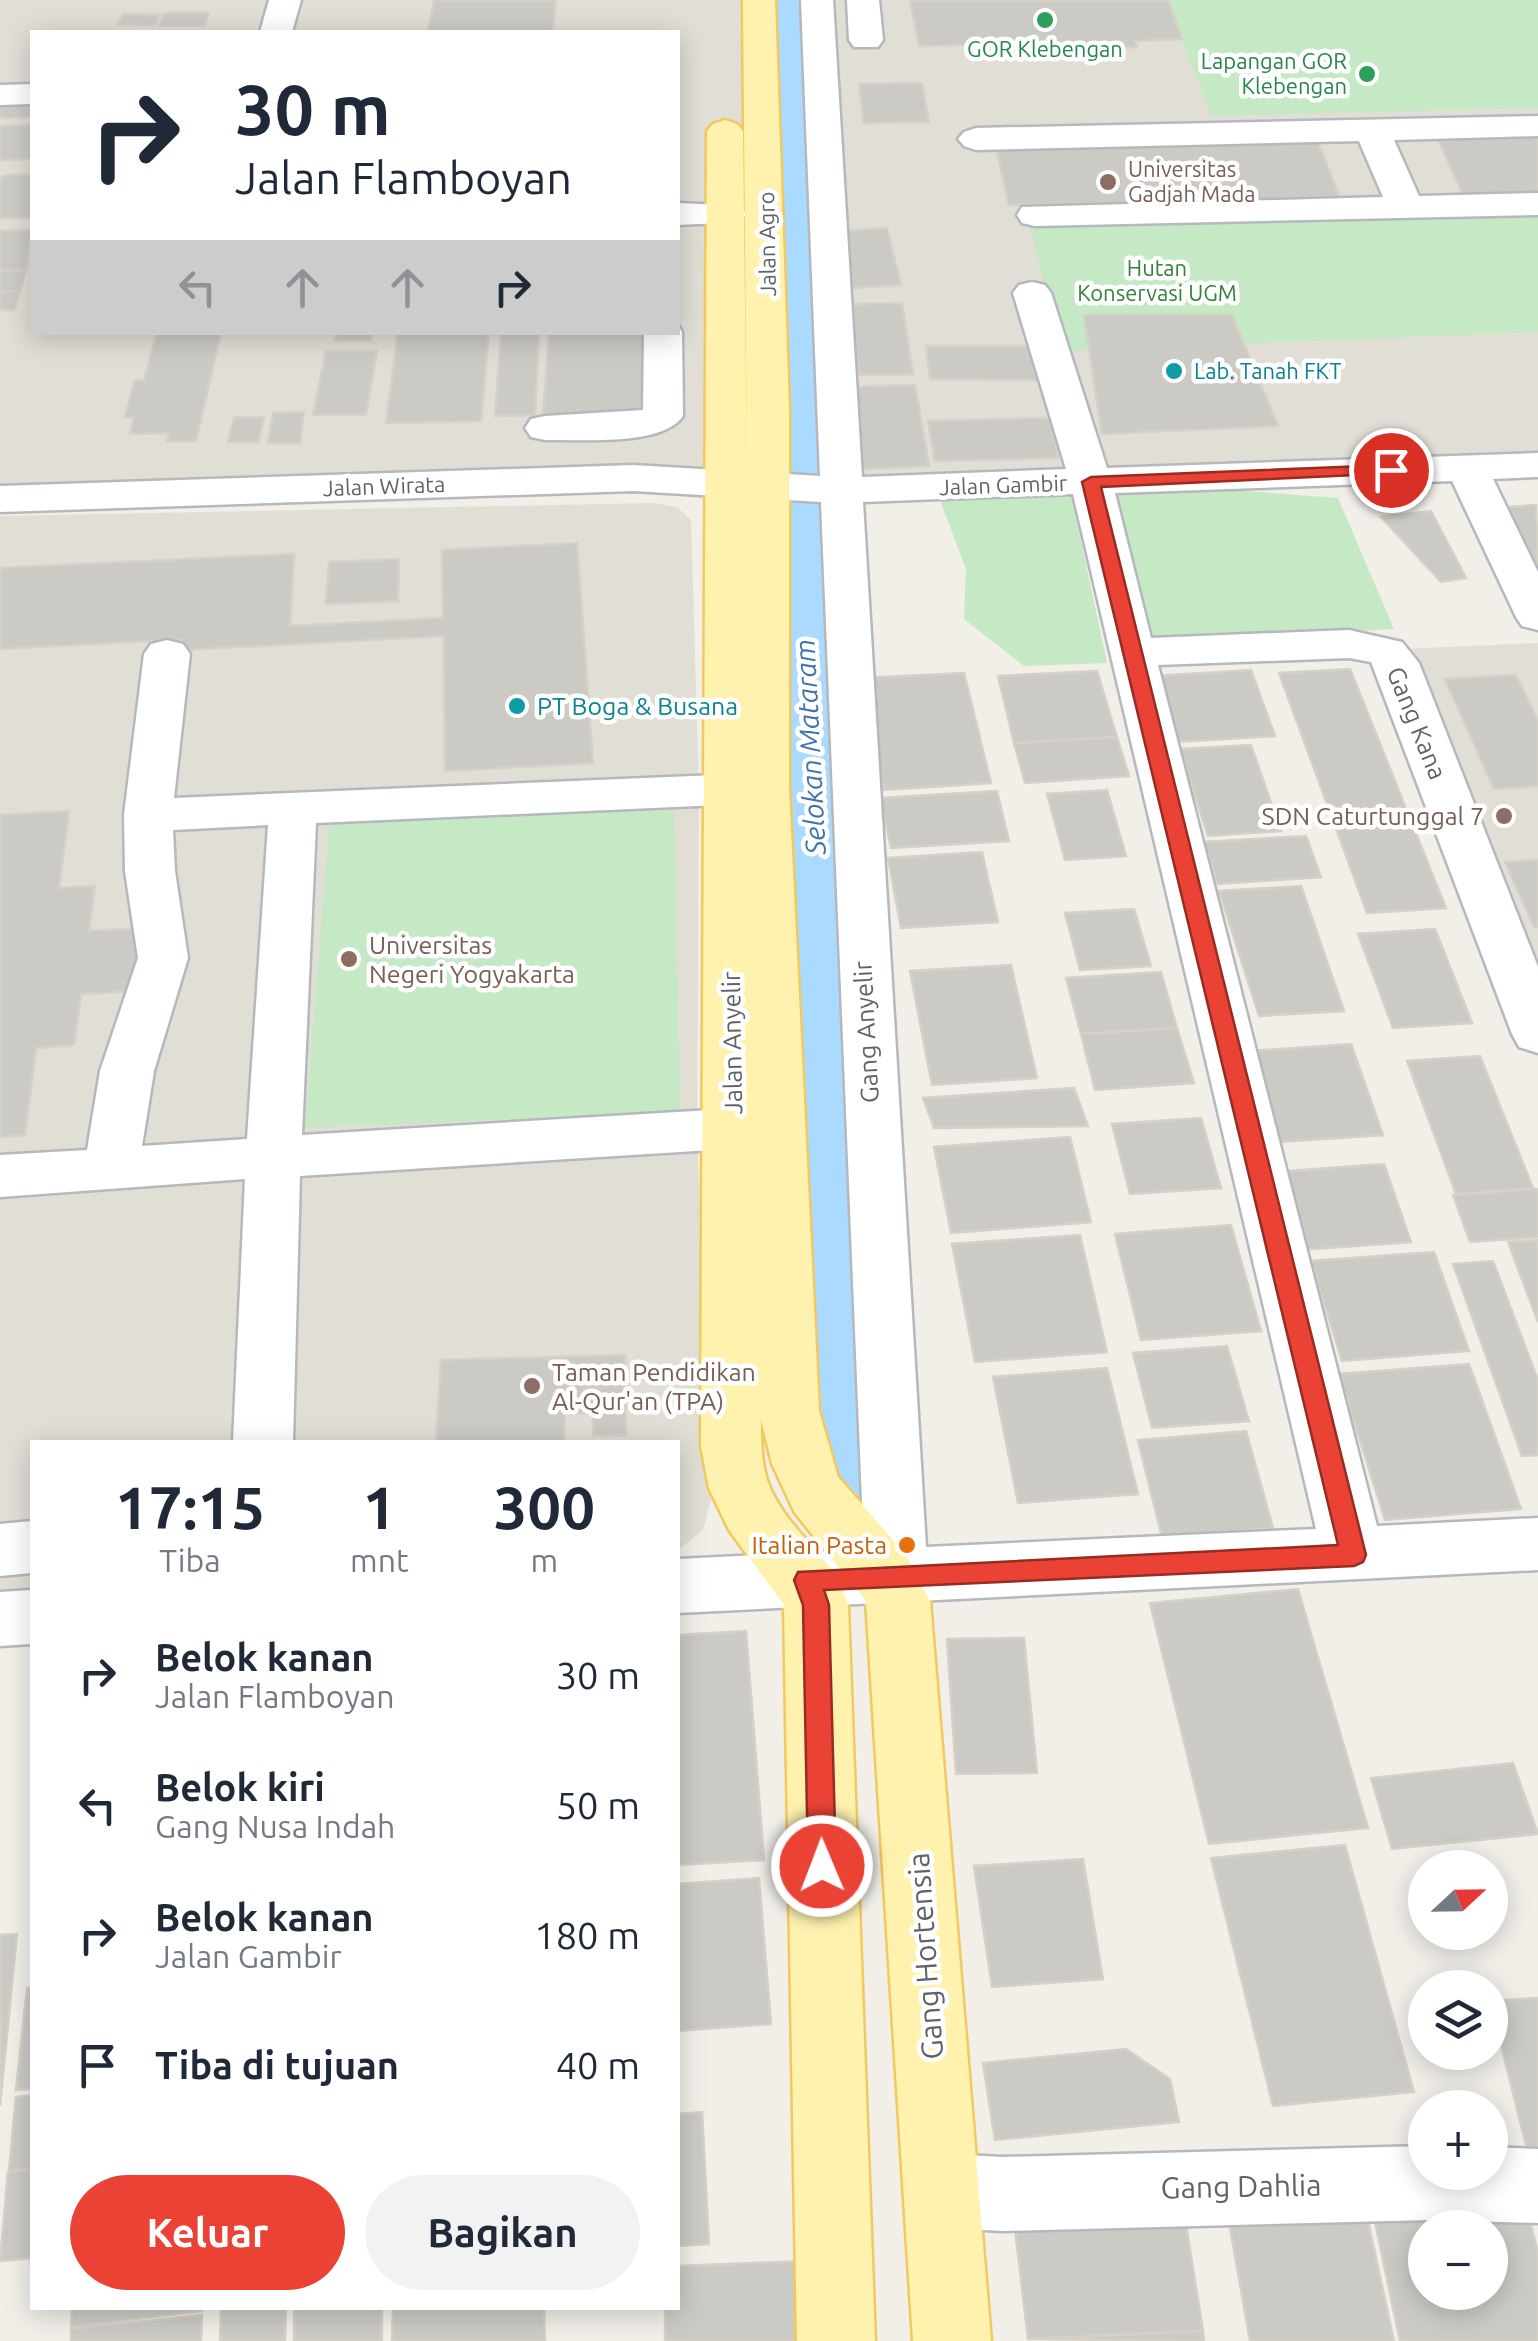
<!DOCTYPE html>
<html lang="id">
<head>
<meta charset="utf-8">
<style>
	body { margin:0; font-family:Ubuntu,sans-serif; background:#f2f2f3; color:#1f2937; height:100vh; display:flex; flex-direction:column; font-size:38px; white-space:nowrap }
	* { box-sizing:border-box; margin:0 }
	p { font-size:32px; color:#747a83 }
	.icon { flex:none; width:55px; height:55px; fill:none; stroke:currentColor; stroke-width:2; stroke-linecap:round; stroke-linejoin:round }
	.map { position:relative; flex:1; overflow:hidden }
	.drawer { position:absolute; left:30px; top:1440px; width:650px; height:870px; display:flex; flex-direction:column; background:#fff; border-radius:0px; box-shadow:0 5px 25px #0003 }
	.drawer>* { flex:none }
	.guide { position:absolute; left:30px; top:30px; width:650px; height:305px; border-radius:0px; box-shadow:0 5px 25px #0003; background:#fff; color:#1f2937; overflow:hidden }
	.needle { width:65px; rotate:68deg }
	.fabs { position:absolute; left:1408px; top:1850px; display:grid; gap:20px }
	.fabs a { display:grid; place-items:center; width:100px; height:100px; border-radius:50%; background:#fff; box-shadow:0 5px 25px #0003; font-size:50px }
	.pin { position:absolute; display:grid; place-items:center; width:85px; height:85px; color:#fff; margin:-42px; border:5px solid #fff; border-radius:50%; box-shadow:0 2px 10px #0007 }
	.me { position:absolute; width:110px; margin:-55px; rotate:359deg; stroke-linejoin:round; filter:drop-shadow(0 0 8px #0008) }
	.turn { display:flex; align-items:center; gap:35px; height:210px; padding:0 40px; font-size:45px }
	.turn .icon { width:130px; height:130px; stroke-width:2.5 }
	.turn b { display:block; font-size:70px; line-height:85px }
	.lanes { display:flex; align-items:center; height:95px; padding:0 40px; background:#0003; justify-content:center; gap:50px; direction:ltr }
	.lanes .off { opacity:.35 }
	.eta { display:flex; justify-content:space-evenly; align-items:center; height:170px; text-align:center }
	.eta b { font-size:60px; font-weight:600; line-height:70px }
	.cta { display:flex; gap:20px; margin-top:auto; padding:20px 40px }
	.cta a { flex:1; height:115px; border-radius:60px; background:#ea4335; color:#fff; font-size:40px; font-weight:600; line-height:115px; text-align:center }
	.cta a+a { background:#f2f2f3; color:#1f2937 }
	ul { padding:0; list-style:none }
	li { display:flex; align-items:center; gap:30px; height:130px; padding:0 40px }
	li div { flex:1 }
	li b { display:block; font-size:38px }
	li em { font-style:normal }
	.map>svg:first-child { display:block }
</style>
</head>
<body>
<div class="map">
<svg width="1538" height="2341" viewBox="0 0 1538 2341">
	<rect width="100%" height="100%" fill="#f1efe8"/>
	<!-- education -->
	<g fill="#e1ded6" fill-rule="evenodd">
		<path d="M0,0H1538V474L0,489ZM32,32H678V332H32Z"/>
		<polygon points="653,503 677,507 691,520 699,791 697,1128 711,1500 703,1530 678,1550 678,1442 32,1442 32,1593 0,1595 0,516"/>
		<polygon points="1538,643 1538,983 1403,649"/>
	</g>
	<!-- green -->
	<g fill="#c5e8c5">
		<polygon points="1168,0 1538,0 1538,108 1211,116"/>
		<polygon points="1538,207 1538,332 1061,351 1028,217"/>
		<polygon points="1109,481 1338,498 1394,629 1152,642"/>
		<polygon points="1071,494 1107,663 1024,666 964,619 966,569 938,495"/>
		<polygon points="674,805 680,1112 305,1128 330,818"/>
	</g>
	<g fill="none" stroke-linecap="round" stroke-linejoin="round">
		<!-- canal -->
		<polygon fill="#aadaff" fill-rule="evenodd" points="771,0 809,0 819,462 858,1050 899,1493 889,1514 863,1523 837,1514 827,1493 796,1050 771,462"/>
	</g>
	<!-- building -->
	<g fill="#cccac5" stroke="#d6d1c6" stroke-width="2.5" fill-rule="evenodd">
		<polygon points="434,0 556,0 552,32 428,32"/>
		<polygon points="910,0 1168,0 1182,39 1134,41 1137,47 1032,51 1030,43 919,46"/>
		<polygon points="164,13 209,13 204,26 159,26"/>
		<polygon points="123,14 160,15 155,25 118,24"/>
		<polygon points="922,83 929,122 864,123 859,84"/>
		<polygon points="0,100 32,100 32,117 0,118"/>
		<polygon points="32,125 32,159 0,160 0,126"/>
		<polygon points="1538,137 1538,196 1464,197 1438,139"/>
		<polygon points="1318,142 1340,199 1009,205 996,148"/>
		<polygon points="8,175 32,175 32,218 0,218 0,177"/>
		<polygon points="887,228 901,285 852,288 839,231"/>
		<polygon points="32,230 26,270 0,271 0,231"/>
		<polygon points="26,270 20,291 0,292 0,271"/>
		<polygon points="20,291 15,310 0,310 0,292"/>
		<polygon points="902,303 913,374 859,375 849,304"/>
		<polygon points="1084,315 1232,315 1278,426 1102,434"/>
		<polygon points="157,332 221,332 196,441 167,441 169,433 130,434 134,417 125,417 135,380 144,380"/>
		<polygon points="336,332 372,332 371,341 335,341"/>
		<polygon points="398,332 489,332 481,421 386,423"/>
		<polygon points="501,332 539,332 535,415 495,416"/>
		<polygon points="549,332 648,332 647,415 543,417"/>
		<polygon points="926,346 1037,346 1043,380 930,379"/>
		<polygon points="326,351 377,351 366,415 313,415"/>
		<polygon points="915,385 929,466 862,469 850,387"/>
		<polygon points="304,412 300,443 268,443 273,413"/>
		<polygon points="234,417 264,417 258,442 228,442"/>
		<polygon points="1049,418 1058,458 935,461 928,421"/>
		<polygon points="1536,505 1538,565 1522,566 1493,508"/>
		<polygon points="1431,511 1466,578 1441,582 1381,517"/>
		<polygon points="577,543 593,763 445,771 444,636 183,650 184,639 0,649 0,568 294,554 290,626 443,618 442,550"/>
		<polygon points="399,559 398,601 326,604 329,562"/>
		<polygon points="1350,669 1446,908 1367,913 1279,673"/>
		<polygon points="1251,670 1275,736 1176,742 1155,676"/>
		<polygon points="1097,671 1117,737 1014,743 998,676"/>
		<polygon points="964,673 991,783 884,790 863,678"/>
		<polygon points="1516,675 1538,720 1538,786 1494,789 1445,679"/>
		<polygon points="1117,737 1129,776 1025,783 1014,743"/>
		<polygon points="1251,745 1281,831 1208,836 1180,749"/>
		<polygon points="1107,790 1126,856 1065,860 1047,794"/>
		<polygon points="997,791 1009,841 891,848 880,798"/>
		<polygon points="69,811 59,888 95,886 89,931 142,928 135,991 81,994 74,1045 36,1048 25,1135 0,1137 0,815"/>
		<polygon points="1306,836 1321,877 1218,884 1204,842"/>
		<polygon points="982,852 998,922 901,928 888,858"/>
		<polygon points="1538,860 1538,927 1534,927 1505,862"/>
		<polygon points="1301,886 1344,1011 1259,1016 1219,891"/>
		<polygon points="1134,909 1151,966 1080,970 1065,913"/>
		<polygon points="1435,929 1472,1023 1393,1028 1358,934"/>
		<polygon points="1011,965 1037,1078 932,1085 910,971"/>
		<polygon points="1161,972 1177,1028 1081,1034 1066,978"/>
		<polygon points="1177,1028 1194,1083 1095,1090 1081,1034"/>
		<polygon points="1351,1044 1383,1135 1264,1143 1236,1052"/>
		<polygon points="1480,1056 1533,1188 1456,1194 1407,1061"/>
		<polygon points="1074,1088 1088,1126 934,1128 923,1098"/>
		<polygon points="1201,1118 1221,1188 1130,1194 1112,1124"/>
		<polygon points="1070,1137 1091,1222 951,1233 934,1147"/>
		<polygon points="1384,1164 1411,1242 1299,1250 1275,1172"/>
		<polygon points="1538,1189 1538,1237 1470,1242 1453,1195"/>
		<polygon points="1231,1225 1261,1331 1141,1340 1115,1234"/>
		<polygon points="1080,1235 1107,1352 975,1362 952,1244"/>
		<polygon points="1538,1240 1538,1322 1508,1242"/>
		<polygon points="1434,1252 1469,1351 1342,1361 1311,1261"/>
		<polygon points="1493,1261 1538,1380 1538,1455 1522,1456 1453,1264"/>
		<polygon points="1227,1346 1249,1421 1152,1428 1133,1353"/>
		<polygon points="625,1355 626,1435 593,1436 593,1413 565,1414 564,1442 436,1442 441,1360"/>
		<polygon points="1469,1364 1521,1509 1385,1520 1339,1374"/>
		<polygon points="1107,1368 1138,1494 1018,1503 993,1377"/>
		<polygon points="1246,1431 1273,1528 1162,1537 1138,1440"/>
		<polygon points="1298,1589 1368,1828 1209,1844 1150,1603"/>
		<polygon points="746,1631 764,1860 678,1865 678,1635"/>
		<polygon points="1024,1638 1037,1773 956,1774 947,1639"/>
		<polygon points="1513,1763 1538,1834 1392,1849 1371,1778"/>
		<polygon points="1345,1845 1414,2092 1273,2106 1211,1858"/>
		<polygon points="1083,1859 1103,1979 992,1987 974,1866"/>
		<polygon points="759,1878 771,2024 678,2031 678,1884"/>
		<polygon points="17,1934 0,2106 0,1935"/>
		<polygon points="27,1988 32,1988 32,2089 16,2090"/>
		<polygon points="1538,1998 1538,2148 1527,2149 1490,2001"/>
		<polygon points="1126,2049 1170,2079 1179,2122 995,2140 983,2063"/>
		<polygon points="32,2095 32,2168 9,2171 16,2097"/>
		<polygon points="702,2112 709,2244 678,2246 678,2114"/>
		<polygon points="32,2170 32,2258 0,2261 8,2172"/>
		<polygon points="1364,2203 1394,2341 1250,2341 1227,2211"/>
		<polygon points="1184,2212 1203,2331 1028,2339 1014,2221"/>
		<path d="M1528,2213L1538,2253V2341H1400L1375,2222ZM1425,2228H1490V2292H1425Z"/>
		<polygon points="804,2261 809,2341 665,2341 665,2308 678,2308 678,2266"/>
		<polygon points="72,2308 202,2308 202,2311 71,2327"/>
		<polygon points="221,2308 286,2308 285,2341 220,2341"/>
		<rect x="294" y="2308" width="88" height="33"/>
		<polygon points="393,2308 544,2308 545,2341 392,2341"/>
		<polygon points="202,2315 201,2341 71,2341 71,2329"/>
		<polygon points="1203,2331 1204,2341 1028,2339"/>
	</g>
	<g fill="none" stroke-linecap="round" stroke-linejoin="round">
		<!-- minor casing -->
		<g stroke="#b5b8bc" stroke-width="5">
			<g id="minor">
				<polygon points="269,0 301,0 292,32 260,32"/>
				<path d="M801,0H833L862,477L1066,469L1013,293L1019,285L1032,282L1045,285L1051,293L1107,468L1538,453V477L1493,479L1538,572V630L1522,626L1516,617L1452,481L1115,493L1151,638L1349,630L1402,642L1419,663L1538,967V1053L1519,1047L1512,1034L1371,662L1349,658L1158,665L1377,1526L1538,1518V1570L678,1613V1559L864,1550L821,502L633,491L0,512V486L633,465L820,476ZM1073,494L1316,1529L926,1547L863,502Z"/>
				<polygon points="847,0 879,0 883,40 878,47 854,47 849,40"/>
				<polygon points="32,84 32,104 0,105 0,85"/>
				<polygon points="1538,116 1538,136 1394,140 1419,196 1538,193 1538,215 1035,226 1022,223 1017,215 1022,207 1383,197 1359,141 976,150 964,146 958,139 964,132 976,128"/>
				<polygon points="678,203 741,206 746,214 741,222 678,225"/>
				<path d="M678,325L682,332L683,416C662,447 580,439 545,440L531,437L525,428L531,419L545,416L643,410L644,332H678Z"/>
				<path d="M167,640L183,644L190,654L174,798L765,773L782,777L789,788L782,799L765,803L316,823L302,1135L775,1106L794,1112L802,1126L794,1140L775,1146L300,1176L293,1442H233L245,1179L0,1197V1155L87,1150L100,1071L138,958L125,871L124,815L144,654L151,644ZM268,825L247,1139L142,1146L154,1071L188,958L175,871L173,830Z"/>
				<polygon points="32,1521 32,1573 0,1576 0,1524"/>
				<polygon points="32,1590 32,1644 0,1646 0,1592"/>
				<polygon points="1425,2146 1425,2172 1490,2172 1490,2147 1538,2149 1538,2223 1430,2220 1003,2231 944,2228 918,2217 907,2191 918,2165 944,2154 1003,2157"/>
			</g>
		</g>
		<!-- major casing -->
		<g stroke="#f2c960" stroke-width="5">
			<path id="major" d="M743,0H775L789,409V788L819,1411L838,1477L906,1555L930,1601L991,2341H913L866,1601L795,1513L772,1464L761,1419C761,1445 761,1473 774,1496C795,1537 833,1556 848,1605L875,2341H797L784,1605L729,1530L709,1488L701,1446L707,131L713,124L725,120L737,124L743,131L747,478Z"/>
		</g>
		<!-- minor -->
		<use href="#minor" fill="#fff" fill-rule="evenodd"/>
		<!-- major -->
		<use href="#major" fill="#fff2af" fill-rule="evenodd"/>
	</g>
	<!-- route -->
	<polygon fill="#ea4335" stroke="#982c22" stroke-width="2.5" points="1391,465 1397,466 1397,473 1101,487 1366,1555 1363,1562 1354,1566 824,1590 829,1605 836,1866 832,1875 822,1879 812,1875 808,1866 803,1605 794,1580 798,1572 1338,1545 1082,482 1091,477"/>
	<!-- markers -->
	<g fill="#2e9e5b" stroke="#fff" stroke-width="4">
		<circle cx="1045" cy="20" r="10"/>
		<circle cx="1367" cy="74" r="10"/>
	</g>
	<g fill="#8d6e63" stroke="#fff" stroke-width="4">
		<circle cx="1108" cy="182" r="10"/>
		<circle cx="1504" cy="816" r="10"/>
		<circle cx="349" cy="959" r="10"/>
		<circle cx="532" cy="1386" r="10"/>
	</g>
	<g fill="#0f9aa8" stroke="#fff" stroke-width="4">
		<circle cx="1174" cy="371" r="10"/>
		<circle cx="517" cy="706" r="10"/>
	</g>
	<circle fill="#e8710a" stroke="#fff" stroke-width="4" cx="907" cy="1545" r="10"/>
	<g text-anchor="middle" stroke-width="9" stroke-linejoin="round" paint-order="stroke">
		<!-- far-leisure labels -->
		<g font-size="22" fill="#27864d" stroke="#fff">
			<text x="1045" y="57">GOR Klebengan</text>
			<text x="1347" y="69" text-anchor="end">Lapangan GOR<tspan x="1347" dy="25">Klebengan</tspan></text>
		</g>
		<!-- far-education labels -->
		<g font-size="22" fill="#785e54" stroke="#fff" text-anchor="start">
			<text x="1128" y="177">Universitas<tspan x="1128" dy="25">Gadjah Mada</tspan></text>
		</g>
		<!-- far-street labels -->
		<g font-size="22" fill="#5f6368" stroke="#fff">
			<text transform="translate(767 244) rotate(-91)" y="8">Jalan Agro</text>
			<text transform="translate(1003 485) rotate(-2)" y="8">Jalan Gambir</text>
			<text transform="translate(384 486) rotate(-2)" y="8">Jalan Wirata</text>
		</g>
		<!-- far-park labels -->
		<g font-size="22" fill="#348238" stroke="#fff">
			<text x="1157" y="276">Hutan<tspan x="1157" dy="25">Konservasi UGM</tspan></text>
		</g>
		<!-- far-culture labels -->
		<g font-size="22" fill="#0d838f" stroke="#fff" text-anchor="start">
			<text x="1194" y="379">Lab. Tanah FKT</text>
		</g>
		<!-- culture labels -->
		<g font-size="25" fill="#0d838f" stroke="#fff" text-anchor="start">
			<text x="537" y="715">PT Boga &amp; Busana</text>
		</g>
		<!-- street labels -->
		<g font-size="25" fill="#5f6368" stroke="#fff">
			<text transform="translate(1417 723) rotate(68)" y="9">Gang Kana</text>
			<text transform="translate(866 1032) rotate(-93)" y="9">Gang Anyelir</text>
			<text transform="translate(732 1043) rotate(-91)" y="9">Jalan Anyelir</text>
		</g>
		<!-- education labels -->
		<g font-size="25" fill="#785e54" stroke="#fff" text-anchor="start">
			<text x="1484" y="825" text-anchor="end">SDN Caturtunggal 7</text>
			<text x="369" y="954">Universitas<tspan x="369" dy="29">Negeri Yogyakarta</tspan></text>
			<text x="552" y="1381">Taman Pendidikan<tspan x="552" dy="29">Al-Qur'an (TPA)</tspan></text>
		</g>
		<!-- food labels -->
		<g font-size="25" fill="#c56008" stroke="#fff" text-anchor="end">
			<text x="887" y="1554">Italian Pasta</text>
		</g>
		<!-- water labels -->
		<g font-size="28" font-style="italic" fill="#4174aa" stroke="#fff">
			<text transform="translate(810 747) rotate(-93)" y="10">Selokan Mataram</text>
		</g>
		<!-- near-street labels -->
		<g font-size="30" fill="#5f6368" stroke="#fff">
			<text transform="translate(926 1956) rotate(-94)" y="10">Gang Hortensia</text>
			<text transform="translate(1241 2187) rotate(-1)" y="10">Gang Dahlia</text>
		</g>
	</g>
</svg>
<div class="fabs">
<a><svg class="needle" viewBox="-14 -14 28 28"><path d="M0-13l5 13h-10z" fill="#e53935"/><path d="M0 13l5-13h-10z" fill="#747a83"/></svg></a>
<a><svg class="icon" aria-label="layers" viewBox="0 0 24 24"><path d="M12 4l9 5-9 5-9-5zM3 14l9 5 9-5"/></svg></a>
<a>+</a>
<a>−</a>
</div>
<div class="pin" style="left:1391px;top:470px;background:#d93025"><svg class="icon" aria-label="arrive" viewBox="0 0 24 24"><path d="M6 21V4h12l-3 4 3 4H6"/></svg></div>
<svg class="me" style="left:822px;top:1866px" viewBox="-20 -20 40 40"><circle r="17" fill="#ea4335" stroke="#fff" stroke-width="3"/><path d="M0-11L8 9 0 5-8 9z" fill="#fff"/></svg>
<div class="guide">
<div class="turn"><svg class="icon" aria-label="right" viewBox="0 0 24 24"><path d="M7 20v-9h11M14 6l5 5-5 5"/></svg><div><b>30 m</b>Jalan Flamboyan</div></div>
<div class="lanes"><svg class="icon off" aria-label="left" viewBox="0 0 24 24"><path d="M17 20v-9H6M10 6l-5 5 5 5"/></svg><svg class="icon off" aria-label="ahead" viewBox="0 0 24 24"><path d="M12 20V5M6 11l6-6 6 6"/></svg><svg class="icon off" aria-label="ahead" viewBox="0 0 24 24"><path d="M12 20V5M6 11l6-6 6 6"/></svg><svg class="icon" aria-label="right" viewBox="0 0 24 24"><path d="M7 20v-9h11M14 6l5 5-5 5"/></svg></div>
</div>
<section class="drawer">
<div class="eta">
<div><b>17:15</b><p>Tiba</p></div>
<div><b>1</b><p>mnt</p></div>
<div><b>300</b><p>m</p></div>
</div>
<ul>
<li><svg class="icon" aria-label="right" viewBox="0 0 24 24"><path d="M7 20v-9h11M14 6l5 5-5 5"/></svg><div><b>Belok kanan</b><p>Jalan Flamboyan</p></div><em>30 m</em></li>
<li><svg class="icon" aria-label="left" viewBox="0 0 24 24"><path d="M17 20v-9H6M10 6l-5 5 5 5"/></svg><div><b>Belok kiri</b><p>Gang Nusa Indah</p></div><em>50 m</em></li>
<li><svg class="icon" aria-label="right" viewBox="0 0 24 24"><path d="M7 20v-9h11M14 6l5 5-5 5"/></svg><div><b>Belok kanan</b><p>Jalan Gambir</p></div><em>180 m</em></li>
<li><svg class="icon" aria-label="arrive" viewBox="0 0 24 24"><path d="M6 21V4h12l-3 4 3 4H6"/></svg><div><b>Tiba di tujuan</b></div><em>40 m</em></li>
</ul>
<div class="cta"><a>Keluar</a><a>Bagikan</a></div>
</section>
</div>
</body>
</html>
